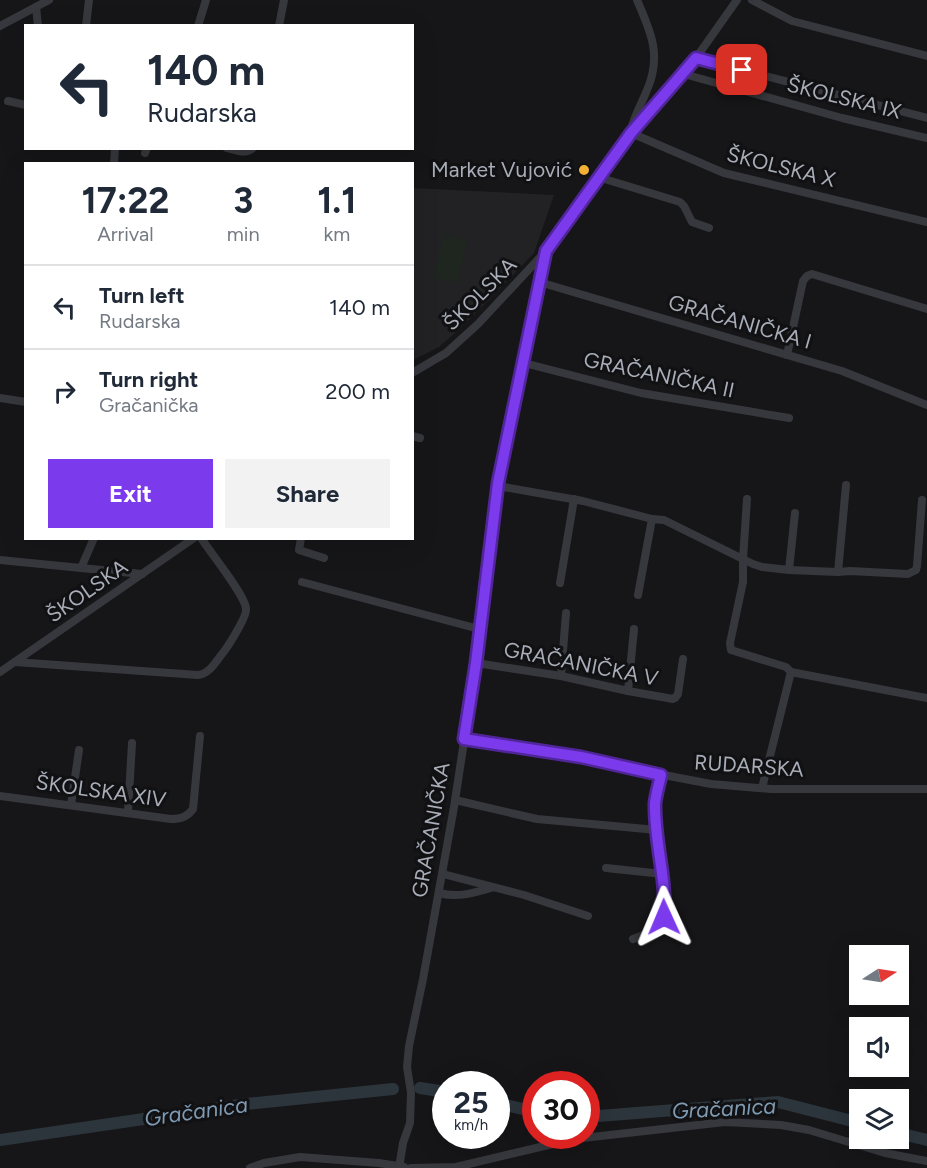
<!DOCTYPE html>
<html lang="en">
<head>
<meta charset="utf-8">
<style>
	body { margin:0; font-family:Figtree,sans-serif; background:#f2f2f3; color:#1f2937; height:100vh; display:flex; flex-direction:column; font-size:22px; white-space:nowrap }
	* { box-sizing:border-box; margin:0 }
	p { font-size:20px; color:#747a83 }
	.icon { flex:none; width:33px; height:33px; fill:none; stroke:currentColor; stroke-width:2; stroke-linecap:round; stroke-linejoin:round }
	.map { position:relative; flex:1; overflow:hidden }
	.side { position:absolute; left:24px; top:162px; width:390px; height:378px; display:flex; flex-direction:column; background:#fff; border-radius:0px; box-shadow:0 6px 24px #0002 }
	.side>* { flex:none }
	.guide { position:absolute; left:24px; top:24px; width:390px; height:126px; border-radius:0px; box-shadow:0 6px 24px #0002; background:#fff; color:#1f2937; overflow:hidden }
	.needle { width:39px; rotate:78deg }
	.buttons { position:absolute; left:849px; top:945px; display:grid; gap:12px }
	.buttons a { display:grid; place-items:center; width:60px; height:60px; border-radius:0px; background:#fff; box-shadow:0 6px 24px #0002; font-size:30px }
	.speed { position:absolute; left:432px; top:1071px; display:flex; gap:12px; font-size:30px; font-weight:700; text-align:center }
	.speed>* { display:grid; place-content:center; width:78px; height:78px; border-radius:50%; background:#fff; box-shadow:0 6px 24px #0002; line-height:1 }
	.speed small { font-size:15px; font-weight:400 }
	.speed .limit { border:9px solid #d22; background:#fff; color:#111 }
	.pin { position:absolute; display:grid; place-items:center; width:51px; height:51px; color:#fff; margin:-26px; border-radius:12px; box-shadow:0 3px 9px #0006 }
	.me { position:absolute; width:66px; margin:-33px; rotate:359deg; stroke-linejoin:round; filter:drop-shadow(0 0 4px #0008) }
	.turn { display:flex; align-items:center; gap:21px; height:126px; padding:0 24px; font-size:27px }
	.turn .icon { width:78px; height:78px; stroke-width:2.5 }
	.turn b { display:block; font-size:42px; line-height:51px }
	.eta { display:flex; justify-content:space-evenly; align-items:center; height:102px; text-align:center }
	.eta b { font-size:36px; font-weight:700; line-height:42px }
	.button { display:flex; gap:12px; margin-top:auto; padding:12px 24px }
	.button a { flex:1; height:69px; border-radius:0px; background:#7c3aed; color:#fff; font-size:24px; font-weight:700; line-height:69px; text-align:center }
	.button a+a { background:#f2f2f3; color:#1f2937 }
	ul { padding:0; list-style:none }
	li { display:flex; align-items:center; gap:18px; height:84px; padding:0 24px; border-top:2px solid #e0e1e3 }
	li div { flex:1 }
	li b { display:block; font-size:22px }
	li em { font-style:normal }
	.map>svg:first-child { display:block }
</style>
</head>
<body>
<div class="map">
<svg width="927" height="1168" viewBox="0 0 927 1168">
	<rect width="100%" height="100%" fill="#161618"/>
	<!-- built -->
	<polygon fill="#222225" points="412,188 554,195 534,253 489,300 456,332 439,347 413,360"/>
	<!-- green -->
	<polygon fill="#1e261f" points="444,235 467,240 457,283 433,278"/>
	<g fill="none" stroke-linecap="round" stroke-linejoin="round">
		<!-- river -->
		<g stroke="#2c353c" stroke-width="12">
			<polyline points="420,1088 446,1092"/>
			<polyline points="496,1103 536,1112"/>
			<polyline points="586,1117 778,1102 860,1123"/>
			<polyline points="898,1133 927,1140"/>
			<polyline points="0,1140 246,1104 393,1089"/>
		</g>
		<!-- minor -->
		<g stroke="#37383d" stroke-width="8">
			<polyline points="752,0 792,21 927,56"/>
			<polyline points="36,7 38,26"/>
			<polyline points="0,26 49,0"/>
			<polyline points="86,26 89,0"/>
			<polyline points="198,26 206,0"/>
			<polyline points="279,26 284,0"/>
			<polyline points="696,58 927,118"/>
			<polyline points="684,74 842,118 927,138"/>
			<polyline points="8,101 26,105"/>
			<path d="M631,130C634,116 642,103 647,90C662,56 651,32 637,0"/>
			<polyline points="631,133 724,173 927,222"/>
			<path d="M227,148C236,150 246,155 253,148"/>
			<polyline points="145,153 147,148"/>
			<polyline points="114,164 115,148"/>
			<polyline points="598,177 680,202 684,206 692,222 709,228"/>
			<polyline points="539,282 842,371 927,405"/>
			<polyline points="787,355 803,281 807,276 812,274 927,309"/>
			<polyline points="524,363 641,393 789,418"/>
			<polyline points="412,373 446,353 478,324 546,251 631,133 696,58 737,0"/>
			<polyline points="0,398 26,402"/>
			<polyline points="412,436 420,438"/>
			<polyline points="498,486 583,501 652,519 664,520 753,564 762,567 789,570 838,572 850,571 908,574 916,570 917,566 922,500"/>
			<polyline points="747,499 743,559 743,582 730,643 731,650 786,667 791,672 762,788"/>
			<polyline points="301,538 299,550 324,558"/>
			<polyline points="0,560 142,574"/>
			<polyline points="81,568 94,538"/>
			<polyline points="789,570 795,513"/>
			<polyline points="838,572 846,485"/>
			<polyline points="302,582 479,629"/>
			<polyline points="560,583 574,499"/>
			<polyline points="638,595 652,519"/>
			<path d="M15,662L198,675C209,674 215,663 222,654C227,648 247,617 246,609C246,596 210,552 201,538"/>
			<polyline points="476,663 561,676 628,691 673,699 675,698 678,694 683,659"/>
			<polyline points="0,672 194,538"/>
			<polyline points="791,672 927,698"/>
			<polyline points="561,676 566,613"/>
			<polyline points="628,691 634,629"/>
			<polyline points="464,739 581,757 622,767 711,784 771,789 927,789"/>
			<path d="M0,796L171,819C181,819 187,817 193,809L200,736"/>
			<polyline points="455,800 537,819 657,830"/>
			<polyline points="71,805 79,750"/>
			<polyline points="128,812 132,743"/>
			<polyline points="606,868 663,874"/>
			<polyline points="443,874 524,895 588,916"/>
			<path d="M439,893C459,898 472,893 491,888"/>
			<path d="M633,939C642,935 656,932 661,923C672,907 654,827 655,802C656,793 659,784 661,775"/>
			<polyline points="250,1168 264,1163 300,1157 379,1163 404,1167"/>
			<polyline points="399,1168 403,1143 410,1123 411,1093 407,1067 409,1046 423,979 454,807 476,663 498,483 546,251"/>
			<polyline points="411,1168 456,1167 574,1139 725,1122 781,1125 809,1130 885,1153 927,1161"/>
		</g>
	</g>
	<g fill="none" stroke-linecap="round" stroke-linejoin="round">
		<!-- route casing -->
		<g stroke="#51269a" stroke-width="15">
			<path id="route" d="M664,917C667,879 654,841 655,803C656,794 659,784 661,775L581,757L464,739L476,663L498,483L546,251L631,133L696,58L742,70"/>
		</g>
		<!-- route -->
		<use href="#route" stroke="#7c3aed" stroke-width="10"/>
	</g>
	<!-- markers -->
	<circle fill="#f2b134" stroke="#111113" stroke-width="2" cx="584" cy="170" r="6"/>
	<g text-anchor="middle" stroke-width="6" stroke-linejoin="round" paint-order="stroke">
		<!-- street labels -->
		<g font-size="21" fill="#a8adb8" stroke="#111113">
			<text transform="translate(844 98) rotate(14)" y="7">ŠKOLSKA IX</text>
			<text transform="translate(781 167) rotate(14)" y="7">ŠKOLSKA X</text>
			<text transform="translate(480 294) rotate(-45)" y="7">ŠKOLSKA</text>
			<text transform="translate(740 322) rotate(16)" y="7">GRAČANIČKA I</text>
			<text transform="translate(659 375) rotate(12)" y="7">GRAČANIČKA II</text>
			<text transform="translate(87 591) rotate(-35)" y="7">ŠKOLSKA</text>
			<text transform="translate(581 664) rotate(11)" y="7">GRAČANIČKA V</text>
			<text transform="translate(749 766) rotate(4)" y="7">RUDARSKA</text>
			<text transform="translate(101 791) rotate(8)" y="7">ŠKOLSKA XIV</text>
			<text transform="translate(431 830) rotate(-80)" y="7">GRAČANIČKA</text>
		</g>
		<!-- poi labels -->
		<g font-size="21" fill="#a8adb8" stroke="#111113" text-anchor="end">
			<text x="572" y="177">Market Vujović</text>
		</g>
		<!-- water labels -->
		<g font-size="22" font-style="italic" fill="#7f9bb3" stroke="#111113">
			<text transform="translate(724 1108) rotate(-3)" y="8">Gračanica</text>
			<text transform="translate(196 1111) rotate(-8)" y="8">Gračanica</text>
		</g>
	</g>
</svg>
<div class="buttons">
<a><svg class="needle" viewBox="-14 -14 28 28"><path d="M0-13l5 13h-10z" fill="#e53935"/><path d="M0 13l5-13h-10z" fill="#747a83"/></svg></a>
<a><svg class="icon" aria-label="sound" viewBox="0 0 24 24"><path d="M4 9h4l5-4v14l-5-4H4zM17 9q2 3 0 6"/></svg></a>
<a><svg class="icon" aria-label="layers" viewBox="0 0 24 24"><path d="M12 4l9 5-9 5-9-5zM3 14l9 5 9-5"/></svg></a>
</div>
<div class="speed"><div>25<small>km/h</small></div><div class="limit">30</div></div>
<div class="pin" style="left:742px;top:70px;background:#d93025"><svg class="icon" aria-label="arrive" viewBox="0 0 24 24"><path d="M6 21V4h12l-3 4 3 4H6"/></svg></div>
<svg class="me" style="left:664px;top:917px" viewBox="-20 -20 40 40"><path d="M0-17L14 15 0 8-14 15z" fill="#7c3aed" stroke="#fff" stroke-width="4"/></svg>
<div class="guide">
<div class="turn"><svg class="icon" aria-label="left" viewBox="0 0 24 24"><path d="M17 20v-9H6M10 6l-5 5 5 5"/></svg><div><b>140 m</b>Rudarska</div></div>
</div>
<section class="side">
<div class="eta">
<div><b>17:22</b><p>Arrival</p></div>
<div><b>3</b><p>min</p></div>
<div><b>1.1</b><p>km</p></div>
</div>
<ul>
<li><svg class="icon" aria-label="left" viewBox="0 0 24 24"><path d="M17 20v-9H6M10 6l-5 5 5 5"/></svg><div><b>Turn left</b><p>Rudarska</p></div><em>140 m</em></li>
<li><svg class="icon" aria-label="right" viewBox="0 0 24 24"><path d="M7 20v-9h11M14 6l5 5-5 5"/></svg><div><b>Turn right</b><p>Gračanička</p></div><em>200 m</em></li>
</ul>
<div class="button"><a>Exit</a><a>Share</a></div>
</section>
</div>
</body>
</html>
